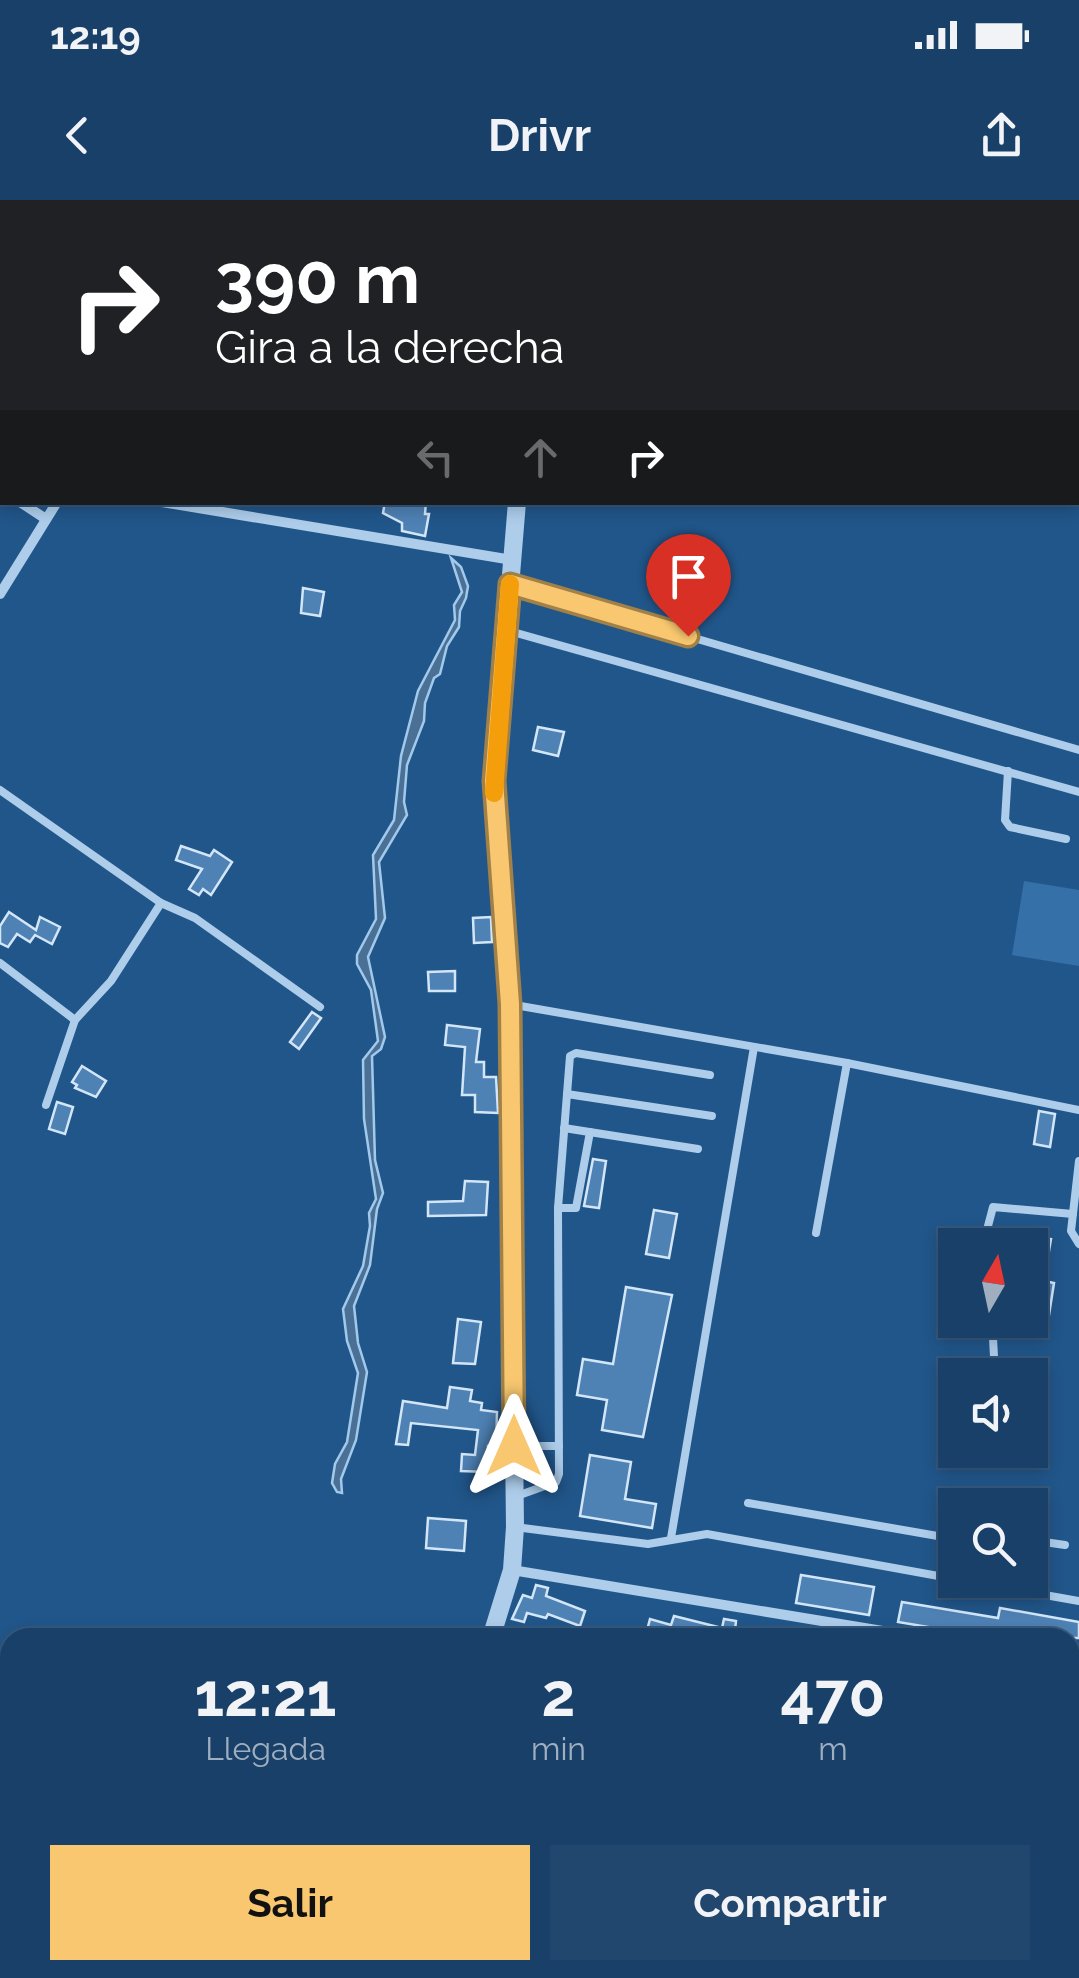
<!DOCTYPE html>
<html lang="es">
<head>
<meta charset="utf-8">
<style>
	body { margin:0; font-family:Raleway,sans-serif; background:#22476e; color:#f1f3f6; height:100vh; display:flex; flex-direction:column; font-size:38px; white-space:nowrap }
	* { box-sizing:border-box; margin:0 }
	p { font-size:32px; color:#9fafc0 }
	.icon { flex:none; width:55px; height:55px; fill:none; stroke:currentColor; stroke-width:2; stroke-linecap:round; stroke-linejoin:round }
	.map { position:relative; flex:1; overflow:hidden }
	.drawer { position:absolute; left:0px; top:1428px; width:1080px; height:352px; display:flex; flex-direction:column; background:#194068; border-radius:30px 30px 0 0; box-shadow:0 5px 15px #0003,0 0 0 2px #37597c }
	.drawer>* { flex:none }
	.guide { position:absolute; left:0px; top:0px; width:1080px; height:305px; box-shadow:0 5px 15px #0003,0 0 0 2px #37597c; background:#202124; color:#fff; overflow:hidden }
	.needle { width:65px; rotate:9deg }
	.buttons { position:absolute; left:938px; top:1028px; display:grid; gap:20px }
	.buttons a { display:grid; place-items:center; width:110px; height:110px; border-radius:0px; background:#194068; box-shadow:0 5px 15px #0003,0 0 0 2px #37597c; font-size:50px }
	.pin { position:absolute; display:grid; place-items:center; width:85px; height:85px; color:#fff; margin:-102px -42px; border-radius:50% 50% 50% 0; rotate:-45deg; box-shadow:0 0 10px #0007 }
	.pin .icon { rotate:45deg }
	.me { position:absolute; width:110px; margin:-55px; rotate:0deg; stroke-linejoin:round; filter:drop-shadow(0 0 8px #0008) }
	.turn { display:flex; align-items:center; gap:35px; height:210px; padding:0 50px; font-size:45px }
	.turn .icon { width:130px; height:130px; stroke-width:2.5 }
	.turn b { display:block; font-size:70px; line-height:85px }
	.lanes { display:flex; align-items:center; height:95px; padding:0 50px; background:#0003; justify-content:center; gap:50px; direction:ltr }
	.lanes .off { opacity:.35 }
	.eta { display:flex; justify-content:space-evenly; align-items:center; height:170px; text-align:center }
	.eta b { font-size:60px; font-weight:700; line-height:70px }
	.action { display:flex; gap:20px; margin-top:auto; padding:20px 50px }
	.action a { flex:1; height:115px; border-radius:0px; background:#f8c76f; color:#111; font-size:40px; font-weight:700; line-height:115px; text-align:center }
	.action a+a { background:#22476e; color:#f1f3f6 }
	.status { display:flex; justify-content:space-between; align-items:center; height:70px; padding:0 50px; background:#194068; direction:ltr }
	.status svg { height:28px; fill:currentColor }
	header { display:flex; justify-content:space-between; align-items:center; height:130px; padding:0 50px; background:#194068; font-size:45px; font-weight:700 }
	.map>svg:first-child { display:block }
</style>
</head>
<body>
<div class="status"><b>12:19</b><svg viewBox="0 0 49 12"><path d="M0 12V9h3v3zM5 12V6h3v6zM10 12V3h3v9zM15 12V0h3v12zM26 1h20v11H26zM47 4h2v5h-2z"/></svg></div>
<header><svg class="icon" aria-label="back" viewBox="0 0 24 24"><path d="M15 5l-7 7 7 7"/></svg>Drivr<svg class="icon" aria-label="share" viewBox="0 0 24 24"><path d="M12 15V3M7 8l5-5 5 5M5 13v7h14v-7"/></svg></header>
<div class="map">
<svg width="1079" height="1778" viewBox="0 0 1079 1778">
	<rect width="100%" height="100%" fill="#21568a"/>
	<!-- green -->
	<polygon fill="#3570a8" points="1024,681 1079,690 1079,766 1012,755"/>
	<!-- water -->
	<polygon fill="#4b7096" stroke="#a1c9ec" stroke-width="2.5" points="451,358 461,367 468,386 466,398 460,411 459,427 447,446 440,474 434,478 425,503 424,521 407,565 404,602 407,615 379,662 385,718 368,757 385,837 381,849 372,856 375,960 383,993 377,1009 370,1065 354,1106 358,1143 367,1172 356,1240 341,1279 342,1293 337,1292 332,1283 335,1264 347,1242 358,1173 347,1141 343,1109 363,1066 370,1026 369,1013 376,999 364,919 363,860 378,841 371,790 357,764 357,755 376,719 373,655 394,620 401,556 418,491 455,420 454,405 462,392"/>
	<!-- building -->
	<g fill="#4e81b4" stroke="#d2e6f8" stroke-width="2.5">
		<polygon points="385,302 426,302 425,314 429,314 425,336 402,331 402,323 383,313"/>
		<polygon points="303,388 324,392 320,416 301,413"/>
		<polygon points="538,527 564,532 558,556 533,550"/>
		<polygon points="181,646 210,656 214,650 232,662 211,695 203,689 199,695 189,689 202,669 176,660"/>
		<polygon points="9,712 36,730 40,717 60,727 52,744 35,735 30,742 17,734 8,747 0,743 0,726"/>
		<polygon points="491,717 492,742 474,743 473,718"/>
		<polygon points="455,771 455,791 429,791 428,772"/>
		<polygon points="312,812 321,818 299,849 290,842"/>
		<polygon points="447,825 480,829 476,862 484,862 484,877 496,877 498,913 475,912 475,895 462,895 465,847 445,845"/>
		<polygon points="82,866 106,881 96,897 75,888 77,885 72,882"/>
		<polygon points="57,902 73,907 65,934 49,929"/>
		<polygon points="1039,911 1055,914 1050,947 1034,944"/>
		<polygon points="593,959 606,961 599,1008 584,1006"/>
		<polygon points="465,981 488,982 486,1015 428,1016 428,1002 463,1001"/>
		<polygon points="654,1010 677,1014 669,1058 646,1054"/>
		<polygon points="1030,1036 1051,1039 1044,1081 1054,1083 1049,1115 1030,1112"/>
		<polygon points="626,1087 672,1095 643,1237 602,1230 607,1200 577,1195 583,1159 613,1164"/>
		<polygon points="458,1119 481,1122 475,1164 453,1163"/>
		<polygon points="450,1187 472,1190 470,1201 482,1203 481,1210 497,1212 496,1247 488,1246 487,1272 461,1271 462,1254 475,1255 478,1230 411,1223 408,1245 396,1244 403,1201 447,1208"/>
		<polygon points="590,1255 631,1262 625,1299 656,1304 652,1328 580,1316"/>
		<polygon points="428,1318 466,1321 464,1351 426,1348"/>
		<polygon points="801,1375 874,1387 869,1415 796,1403"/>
		<polygon points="536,1385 548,1388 546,1396 585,1411 580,1426 548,1414 546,1418 527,1413 524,1422 512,1419 523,1395 532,1398"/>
		<polygon points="902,1402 998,1418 1000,1408 1079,1422 1079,1438 994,1438 898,1422"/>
		<polygon points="674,1416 722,1428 724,1419 736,1421 735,1430 741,1431 741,1438 645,1438 650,1419 671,1425"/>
	</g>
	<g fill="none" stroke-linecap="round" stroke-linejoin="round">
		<!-- service -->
		<g stroke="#adcdeb" stroke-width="8">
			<polyline points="512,385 1079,550"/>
			<polyline points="506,430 1079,592"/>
			<polyline points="1008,571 1005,620 1010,627 1066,639"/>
			<polyline points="0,590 161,703 195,718 320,807"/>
			<polyline points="0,763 75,820"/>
			<polyline points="509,804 847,863 1079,910"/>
			<polyline points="567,894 712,916"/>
			<polyline points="46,905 75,820 111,781 161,703"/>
			<polyline points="564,928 698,949"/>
			<polyline points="1079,961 1071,1031 1079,1044"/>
			<polyline points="558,1008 576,1008 590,932"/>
			<polyline points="816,1033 847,863"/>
			<polyline points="983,1045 993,1007 1073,1014"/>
			<polyline points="992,1120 995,1175"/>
			<polyline points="514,1246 559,1246"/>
			<polyline points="514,1297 556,1282 559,1274 558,1008 570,856 576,853 710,875"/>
			<polyline points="748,1303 955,1339"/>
			<polyline points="515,1327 648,1344 707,1334 955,1379"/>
			<polyline points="671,1338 754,847"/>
			<polyline points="1030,1340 1065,1345"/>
			<polyline points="959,1380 988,1385 989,1380"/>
			<polyline points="988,1385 1079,1401"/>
		</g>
		<!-- minor -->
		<g stroke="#adcdeb" stroke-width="10">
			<polyline points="238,2 239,0"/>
			<polyline points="0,62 2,64"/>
			<polyline points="0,290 2,292"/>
			<polyline points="20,302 46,319"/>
			<polyline points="162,302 512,360"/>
			<polyline points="0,394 57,302"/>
			<polyline points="512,1370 925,1438"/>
			<polyline points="1070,1461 1079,1462"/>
			<polyline points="1070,1607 1079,1609"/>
			<polyline points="1070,1763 1079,1765"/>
		</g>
		<!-- tertiary -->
		<g stroke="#adcdeb" stroke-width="18">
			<polyline points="540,2 540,0"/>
			<polyline points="491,1438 512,1370 515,1327 509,804 494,581 517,302"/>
			<polyline points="0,1759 10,1765"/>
			<polyline points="19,1770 32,1778"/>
			<polyline points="370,1778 372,1770"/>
		</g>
	</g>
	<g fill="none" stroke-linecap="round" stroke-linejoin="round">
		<!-- route casing -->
		<g stroke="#a18148" stroke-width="25">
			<polyline id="route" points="514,1246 510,804 494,581 510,384 688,436"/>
		</g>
		<!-- route -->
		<use href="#route" stroke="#f8c76f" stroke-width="18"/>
		<!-- slow -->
		<polyline stroke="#f59e0b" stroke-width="18" points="494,593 510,384"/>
	</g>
</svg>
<div class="buttons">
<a><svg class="needle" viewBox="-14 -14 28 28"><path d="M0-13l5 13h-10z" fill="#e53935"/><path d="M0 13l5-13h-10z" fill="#9fafc0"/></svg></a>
<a><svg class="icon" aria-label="sound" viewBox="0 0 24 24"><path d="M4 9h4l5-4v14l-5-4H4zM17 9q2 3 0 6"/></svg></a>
<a><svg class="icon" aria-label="search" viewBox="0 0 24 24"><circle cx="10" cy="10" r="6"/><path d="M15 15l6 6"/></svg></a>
</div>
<div class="pin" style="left:688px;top:436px;background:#d93025"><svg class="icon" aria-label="arrive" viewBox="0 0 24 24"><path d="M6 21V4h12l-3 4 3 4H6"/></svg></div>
<svg class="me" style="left:514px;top:1246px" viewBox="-20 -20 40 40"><path d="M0-17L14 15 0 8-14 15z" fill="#f8c76f" stroke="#fff" stroke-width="4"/></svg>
<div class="guide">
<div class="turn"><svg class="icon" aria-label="right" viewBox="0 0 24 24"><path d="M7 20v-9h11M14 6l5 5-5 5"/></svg><div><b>390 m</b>Gira a la derecha</div></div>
<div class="lanes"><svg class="icon off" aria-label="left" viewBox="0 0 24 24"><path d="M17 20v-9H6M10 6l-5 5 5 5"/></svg><svg class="icon off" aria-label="ahead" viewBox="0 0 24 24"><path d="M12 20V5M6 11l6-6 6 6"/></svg><svg class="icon" aria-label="right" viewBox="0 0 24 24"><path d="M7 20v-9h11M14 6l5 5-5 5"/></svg></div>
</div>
<section class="drawer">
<div class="eta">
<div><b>12:21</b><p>Llegada</p></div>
<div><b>2</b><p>min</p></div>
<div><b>470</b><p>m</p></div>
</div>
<div class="action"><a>Salir</a><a>Compartir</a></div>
</section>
</div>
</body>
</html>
